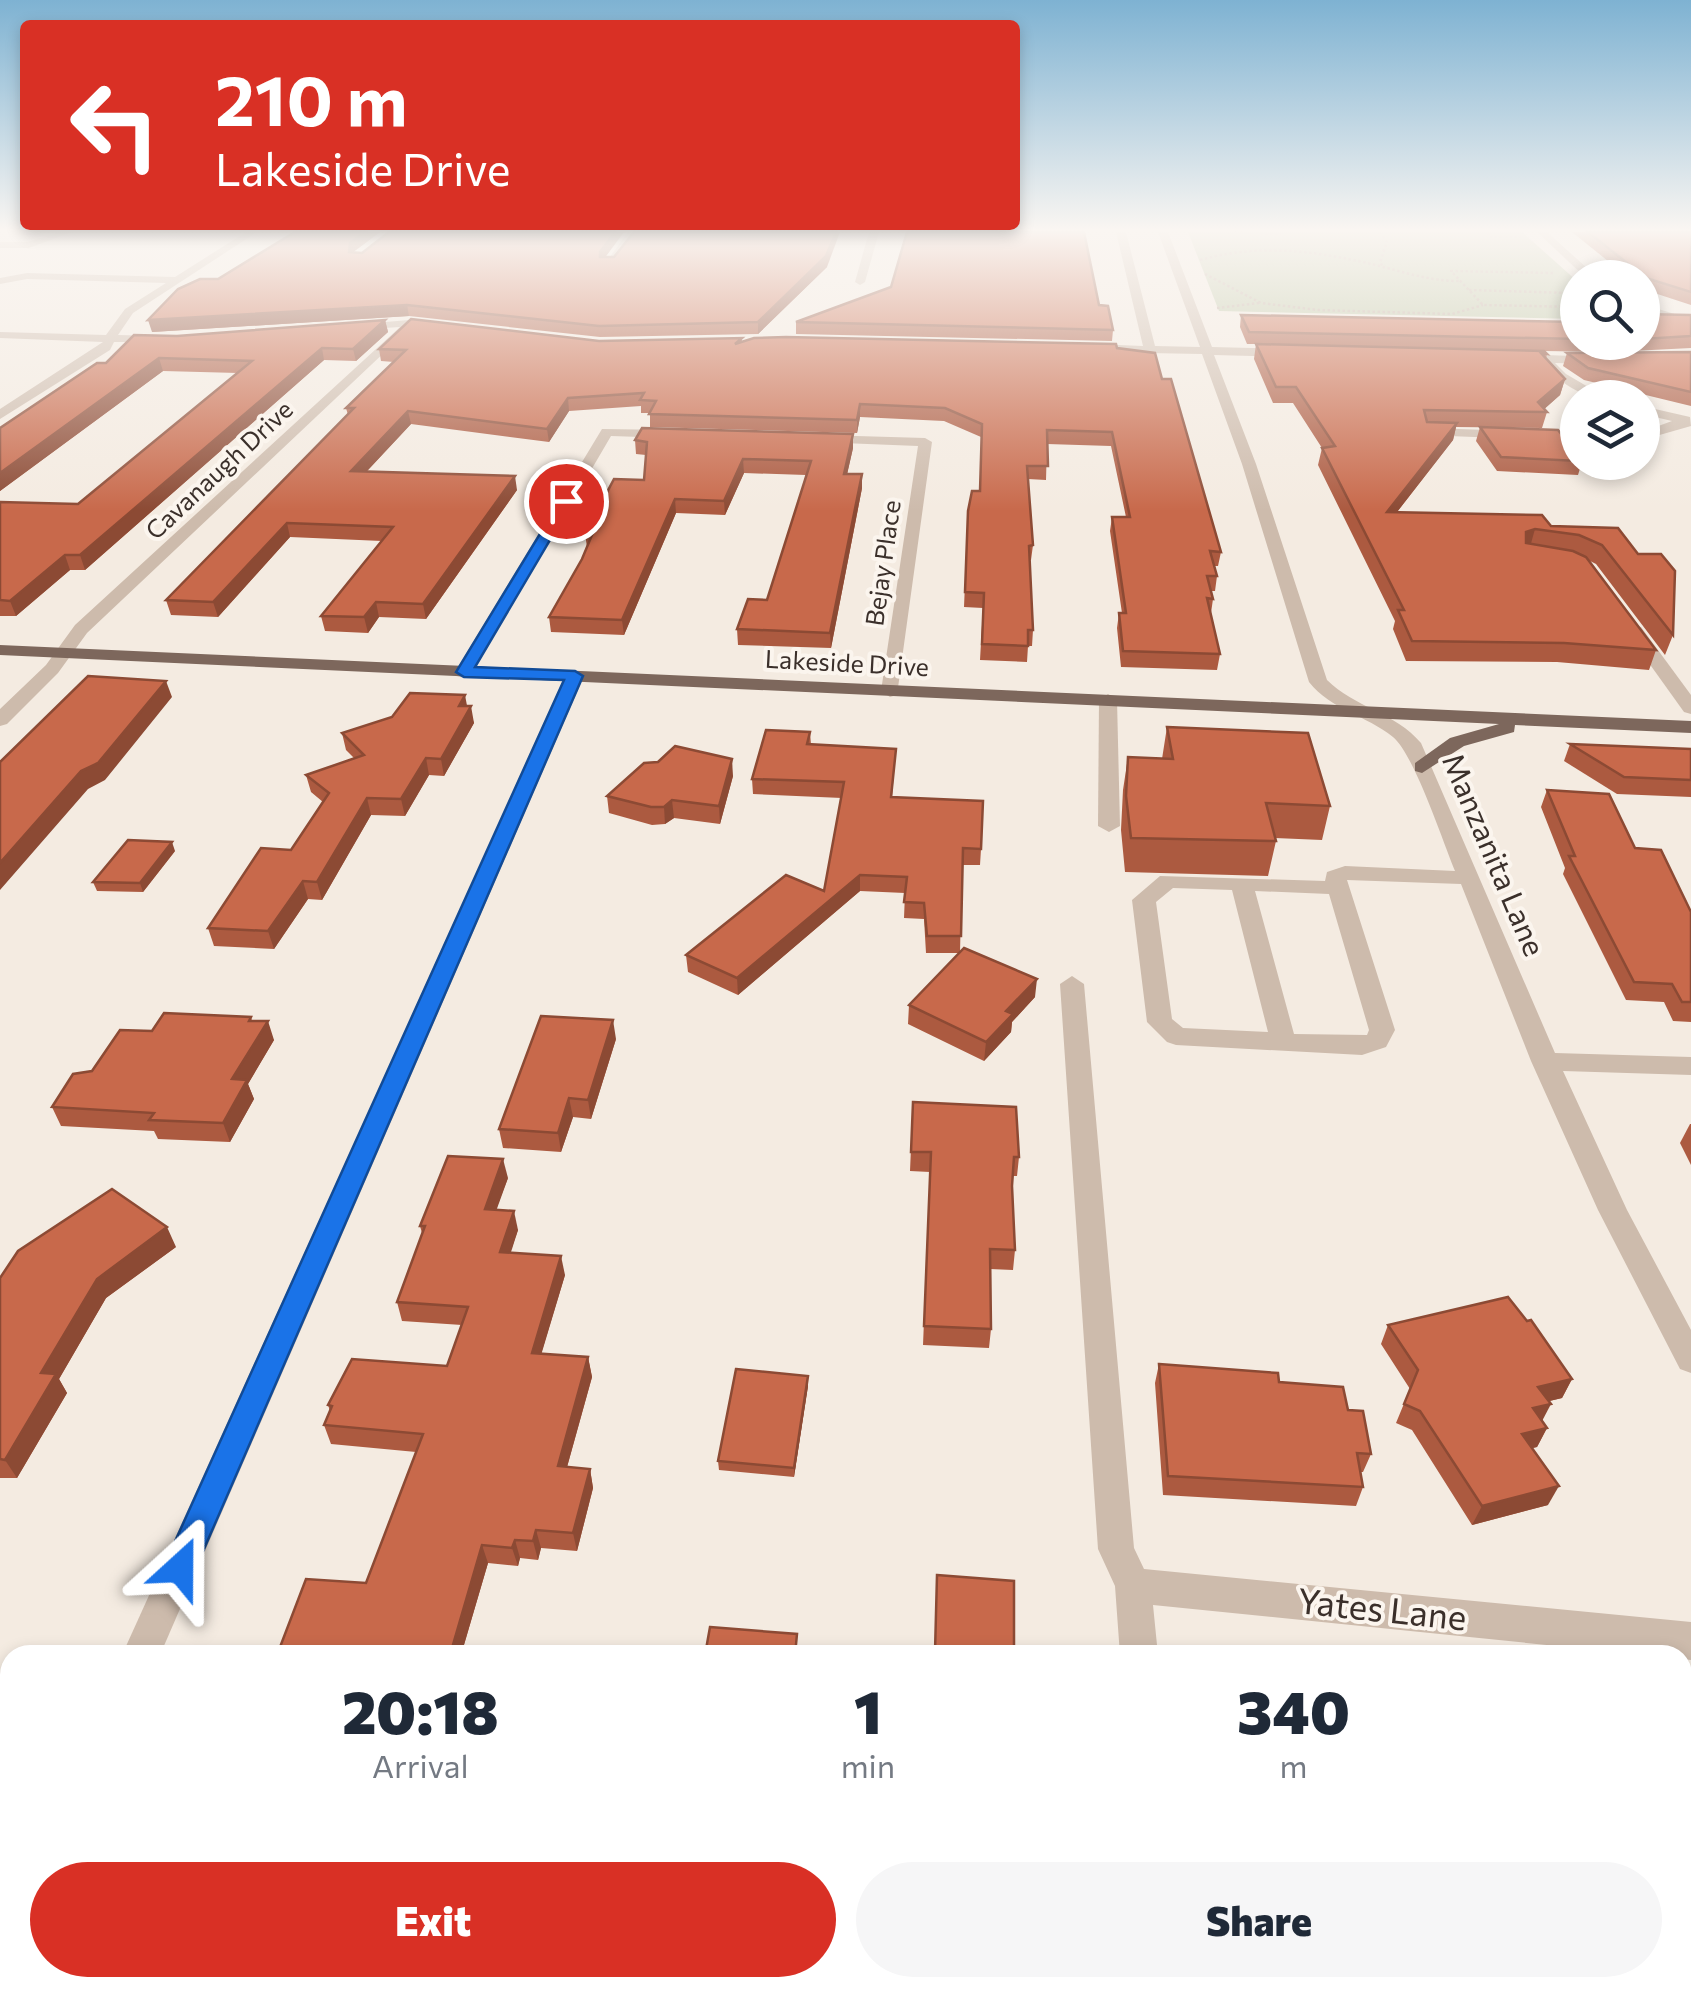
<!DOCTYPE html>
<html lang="en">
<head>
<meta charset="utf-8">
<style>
	body { margin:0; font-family:Commissioner,sans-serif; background:#f6f6f7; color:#1f2937; height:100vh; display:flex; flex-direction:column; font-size:38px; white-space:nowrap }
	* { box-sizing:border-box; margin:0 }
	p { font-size:32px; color:#747a83 }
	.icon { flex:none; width:55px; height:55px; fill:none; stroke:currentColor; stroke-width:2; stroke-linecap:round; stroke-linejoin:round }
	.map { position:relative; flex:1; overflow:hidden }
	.drawer { position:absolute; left:0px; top:1645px; width:1692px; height:352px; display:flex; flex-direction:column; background:#fff; border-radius:30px 30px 0 0; box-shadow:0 5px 15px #0003 }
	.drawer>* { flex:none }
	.hud { position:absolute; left:20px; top:20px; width:1000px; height:210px; border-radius:10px; box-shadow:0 5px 15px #0003; background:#d93025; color:#fff; overflow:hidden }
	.fabs { position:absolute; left:1560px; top:260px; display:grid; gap:20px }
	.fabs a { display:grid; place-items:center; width:100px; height:100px; border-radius:50%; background:#fff; box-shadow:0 5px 15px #0003; font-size:50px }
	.pin { position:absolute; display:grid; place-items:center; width:85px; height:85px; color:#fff; margin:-42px; border:5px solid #fff; border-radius:50%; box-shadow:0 2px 10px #0007 }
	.me { position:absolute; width:110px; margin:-55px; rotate:24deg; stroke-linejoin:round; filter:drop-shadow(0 0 8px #0008) }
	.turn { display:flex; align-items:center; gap:35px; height:210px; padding:0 30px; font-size:45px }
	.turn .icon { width:130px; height:130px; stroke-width:2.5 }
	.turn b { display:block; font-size:70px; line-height:85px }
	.eta { display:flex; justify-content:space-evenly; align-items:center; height:170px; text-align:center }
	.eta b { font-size:60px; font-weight:800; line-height:70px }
	.primary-button { display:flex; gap:20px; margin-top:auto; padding:20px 30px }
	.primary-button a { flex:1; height:115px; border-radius:60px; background:#d93025; color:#fff; font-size:40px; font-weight:800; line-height:115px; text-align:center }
	.primary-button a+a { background:#f6f6f7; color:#1f2937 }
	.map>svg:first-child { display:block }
</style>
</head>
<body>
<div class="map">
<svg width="1691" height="1997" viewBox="0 0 1691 1997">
	<rect width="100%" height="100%" fill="#f4ebe1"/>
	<!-- green -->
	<polygon fill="#b8c4a0" points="1188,232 1522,232 1577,281 1577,319 1219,311"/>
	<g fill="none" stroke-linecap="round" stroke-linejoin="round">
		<!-- path -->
		<g stroke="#b9a596" stroke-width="2.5" stroke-dasharray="2.5 2.5" stroke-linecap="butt">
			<polyline points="1235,232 1281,234"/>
			<polyline points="1380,232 1387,242 1380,262 1384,268"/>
			<polyline points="1488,232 1490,237 1523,237"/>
			<path d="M1200,260C1260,243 1316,251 1376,265C1403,272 1430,281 1459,281"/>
			<polyline points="1553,273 1451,271 1483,305 1578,307"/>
			<polyline points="1205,274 1261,303 1318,310 1452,314 1483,305"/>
			<polyline points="1469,290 1571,293"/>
			<polyline points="1217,308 1259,303"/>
		</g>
		<!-- minor -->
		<g fill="#cdbbac" fill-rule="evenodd">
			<polygon points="59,232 72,232 29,248 0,248 0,242 28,242"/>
			<polygon points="246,232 257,232 133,313 118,335 160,336 164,342 114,342 110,350 0,419 0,409 103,342 0,338 0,332 106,335 125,309 166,283 27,279 0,284 0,278 27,273 175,277"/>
			<polygon points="628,232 638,232 612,265 604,265"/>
			<polygon points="869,232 879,232 865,282 860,285 855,282"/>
			<path d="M1116,232H1126L1155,346L1200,347L1158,232H1168L1212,347L1288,349L1294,353L1288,357L1214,355L1256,464L1327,680C1354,707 1396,713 1421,743L1555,1053L1691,1057V1075L1563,1071L1627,1210L1691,1330V1373L1680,1369L1598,1210L1531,1061L1461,884L1347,880L1395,1030L1386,1047L1362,1055L1176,1045L1167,1042L1147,1022L1132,900L1160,876L1325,881L1327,872L1345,866L1455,871C1443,842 1414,754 1393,737C1366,715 1331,710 1309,682L1242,464L1202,354L1093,352L1087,348L1093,344L1143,346ZM1173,888L1232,890L1268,1032L1183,1028L1172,1019L1156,902ZM1255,891L1329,894L1369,1030L1367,1035L1294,1034Z"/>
			<polygon points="1537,232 1547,232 1598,278 1586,278"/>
			<polygon points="1642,304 1691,319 1691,326 1642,311"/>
			<polygon points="409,320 445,327 439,330 403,327 406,332 87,633 58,673 7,724 0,726 0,709 46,665 75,625 400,327 354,330 350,325"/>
			<path d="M1513,354L1602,357L1598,364L1555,363L1566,374L1607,398C1580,398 1560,382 1541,362L1509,361Z"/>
			<polygon points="1642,406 1690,417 1691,426 1642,440 1642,432 1672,421 1642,414"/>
			<polygon points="1428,428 1578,433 1578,441 1423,435 1423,429"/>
			<polygon points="602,429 672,430 679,434 672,438 611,436 473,672 464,678 457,676 455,672"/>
			<polygon points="822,435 925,438 932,442 897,695 890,697 881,691 918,446 817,442 815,439"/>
			<polygon points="1635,626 1641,627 1691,695 1691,714 1684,712 1626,631"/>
			<polygon points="575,670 584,676 160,1655 122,1655 566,676"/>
			<polygon points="1108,694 1117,700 1120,826 1109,832 1098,826 1099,700"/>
			<polygon points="1072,976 1084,984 1134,1548 1144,1569 1691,1622 1691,1660 1682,1659 1682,1655 1646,1655 1153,1605 1158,1655 1120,1655 1115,1586 1098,1549 1060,984"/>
			<polygon points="10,1932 10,1988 18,1988 16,1993 0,1997 0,1936"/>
			<polygon points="1144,1988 1189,1988 1190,1997 1144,1997"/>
		</g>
		<!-- major -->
		<polygon fill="#7d675c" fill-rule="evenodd" points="0,645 1691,721 1691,733 1515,725 1514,732 1464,746 1422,773 1415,771 1415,763 1450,738 1499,724 0,655"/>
	</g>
	<!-- wall -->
	<g fill="#ac5a40">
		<polygon points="295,232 380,232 353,252 605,257 827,267 758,334 600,337 409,316 152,332 218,279"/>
		<polygon points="1572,232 1691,232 1691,305 1642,289 1642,278 1629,278"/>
		<polygon points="1099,305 1113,330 1112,341 796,334 796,322"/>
		<polygon points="1642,314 1691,315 1691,348 1612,352 1544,351 1547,354 1546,359 1565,379 1560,395 1544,409 1547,412 1542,428 1456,427 1453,440 1397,512 1551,526 1618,528 1673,635 1665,655 1596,564 1588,560 1656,650 1649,670 1557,662 1406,661 1393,629 1395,621 1318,465 1322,448 1293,403 1273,403 1254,359 1256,344 1247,344 1240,327 1241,315 1578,322 1578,342 1642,342"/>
		<polygon points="385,320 388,332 356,361 324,360 85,570 70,570 16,616 0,616 0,502 78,504 238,373 163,371 0,491 0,428 106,363 177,336"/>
		<polygon points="742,338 742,342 1117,348 1162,379 1221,552 1218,566 1214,566 1217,576 1215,591 1211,591 1213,599 1211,613 1220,654 1217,670 1121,667 1117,628 1119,613 1122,613 1110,531 1112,517 1126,517 1111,446 1047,444 1046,480 1028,479 1033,545 1031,560 1030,560 1033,630 1032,646 1028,646 1027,662 980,660 983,608 964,607 968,511 980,491 981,437 944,421 860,417 857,433 650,427 650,413 641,413 641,406 569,411 549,442 411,424 366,472 517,490 426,619 379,617 368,633 325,631 321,616 382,541 290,537 218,617 171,615 166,600 348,415 346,408 394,362 381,361 379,349 599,341"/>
		<polygon points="1691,352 1691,406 1584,380 1563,366 1567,353"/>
		<polygon points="1480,427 1578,455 1578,462 1582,462 1578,475 1497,471 1476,441"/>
		<polygon points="635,440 853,448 847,474 862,474 862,488 831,648 738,645 737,629 767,600 806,475 744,473 725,515 676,513 624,635 551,632 549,617 582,559 587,547 585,534 644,480 646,455 636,454"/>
		<polygon points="467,706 474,723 444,776 429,775 405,816 371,815 322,900 308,899 274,949 214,946 208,928 291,850 323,802 311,792 306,775 354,758 346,750 342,733"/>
		<polygon points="1167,727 1330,806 1322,840 1275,838 1276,841 1268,876 1125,872 1121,830 1123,790 1128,757 1162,759"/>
		<polygon points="810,732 811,745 896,749 892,797 981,849 980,865 962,865 960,953 1035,997 1012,1022 1011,1032 984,1061 908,1024 909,1005 960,953 926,953 924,919 904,918 905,893 860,891 738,995 688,972 686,955 824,891 842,798 753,794 752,779"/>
		<polygon points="1570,744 1691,749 1691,797 1617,794 1564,761"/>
		<polygon points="733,776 720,824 674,818 665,824 652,825 609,813 607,796"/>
		<polygon points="1547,790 1635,848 1691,912 1691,1022 1673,1021 1664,1002 1626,1000 1563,874 1565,868 1541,807"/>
		<polygon points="175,851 143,892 97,891 93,882"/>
		<polygon points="251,1017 252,1021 274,1040 248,1084 254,1099 230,1142 158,1139 154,1131 61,1126 52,1107 92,1071 152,1031"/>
		<polygon points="616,1039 591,1119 573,1117 561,1152 503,1148 499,1129"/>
		<polygon points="913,1102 1019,1157 1017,1176 1013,1176 1012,1186 1015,1250 1013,1270 990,1269 991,1329 989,1348 923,1345 930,1172 910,1171"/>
		<polygon points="1690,1124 1691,1124 1691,1165 1680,1143"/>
		<polygon points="508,1178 496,1209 518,1230 510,1253 565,1275 541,1354 588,1357 592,1377 567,1467 590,1469 593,1488 577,1551 541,1548 538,1560 520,1558 518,1566 488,1563 461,1655 277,1655 366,1583 416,1452 331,1444 324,1425 330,1411 328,1405 447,1366 462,1325 402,1321 397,1302 422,1233 420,1226"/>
		<polygon points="176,1247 106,1298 59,1379 67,1393 17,1478 0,1478 0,1278"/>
		<polygon points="1388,1325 1572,1379 1562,1398 1549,1401 1542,1421 1547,1428 1537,1447 1532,1448 1548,1505 1472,1525 1412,1430 1396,1423 1410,1389 1381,1344"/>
		<polygon points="1159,1364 1279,1382 1348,1410 1371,1454 1363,1472 1361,1472 1363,1487 1356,1506 1163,1495 1155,1383"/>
		<polygon points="808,1376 808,1386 794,1477 719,1470 718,1461"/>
		<polygon points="1682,1765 1691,1766 1691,1997 1653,1997 1650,1988 1682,1988"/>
		<polygon points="1292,1988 1497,1988 1499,1997 1301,1997"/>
	</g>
	<!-- shaded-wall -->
	<g fill="#8c4a34">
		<polygon points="365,232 380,232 352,253 349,252 350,243"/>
		<polygon points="615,232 624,232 601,263 600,252"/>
		<polygon points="836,232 840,232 827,267 758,334 758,322"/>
		<polygon points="407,305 409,316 152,332 148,320"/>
		<polygon points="385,320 388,332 356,361 353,349"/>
		<polygon points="322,348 324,360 85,570 80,555"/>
		<polygon points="159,358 163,371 0,491 0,473"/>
		<polygon points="1565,379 1560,395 1541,412 1538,402"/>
		<polygon points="568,398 569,411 549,442 547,429"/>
		<polygon points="860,404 860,417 857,433 857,420"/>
		<polygon points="408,411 411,424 354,485 351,471"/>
		<polygon points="1457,423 1453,440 1383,530 1387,512"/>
		<polygon points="853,434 853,448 844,488 844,474"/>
		<polygon points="743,459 744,473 725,515 724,501"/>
		<polygon points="862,474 862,488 831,648 830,633"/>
		<polygon points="515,476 517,490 426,619 423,604"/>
		<polygon points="675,499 676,513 624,635 622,620"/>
		<polygon points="287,523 290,537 218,617 213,602"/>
		<polygon points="1535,529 1530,547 1520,551 1526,532"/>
		<polygon points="65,555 70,570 16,616 10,601"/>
		<polygon points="376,602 379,617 368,633 364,617"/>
		<polygon points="166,681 172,697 105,780 88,789 0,890 0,863 81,771"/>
		<polygon points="465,695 468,711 471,706 474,723 444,776 441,759 459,706"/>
		<polygon points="426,758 429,775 405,816 401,799"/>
		<polygon points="732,759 733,776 720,824 719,806"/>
		<polygon points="367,798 371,815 322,900 317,882"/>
		<polygon points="672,800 674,818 665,824 664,807"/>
		<polygon points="172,842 175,851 143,892 140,883"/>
		<polygon points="860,875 860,891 738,995 737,978"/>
		<polygon points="303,881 308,899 274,949 268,931"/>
		<polygon points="1037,979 1035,997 1012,1022 1011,1032 984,1061 986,1042 1006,1011"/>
		<polygon points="613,1020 616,1039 591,1119 588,1100"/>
		<polygon points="268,1021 274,1040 248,1084 254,1099 230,1142 223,1123 232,1079"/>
		<polygon points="569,1098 573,1117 561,1152 558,1133"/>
		<polygon points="503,1159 508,1178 490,1228 485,1209"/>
		<polygon points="514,1211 518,1230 505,1271 500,1252"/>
		<polygon points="167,1227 176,1247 106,1298 59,1379 67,1393 17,1478 5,1460 41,1373 97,1279"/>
		<polygon points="561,1256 565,1275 536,1372 532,1353"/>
		<polygon points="588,1357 592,1377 562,1485 558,1466"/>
		<polygon points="808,1376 808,1386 794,1477 794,1468"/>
		<polygon points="1572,1379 1562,1398 1529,1406 1538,1387"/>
		<polygon points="1551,1404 1541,1423 1533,1408"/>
		<polygon points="1547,1428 1537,1447 1512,1453 1522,1434"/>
		<polygon points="590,1469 593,1488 577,1551 573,1533"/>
		<polygon points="1559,1486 1548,1505 1472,1525 1482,1506"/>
		<polygon points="536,1530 541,1548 538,1560 533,1541"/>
		<polygon points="515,1540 520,1558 518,1566 512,1548"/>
		<polygon points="482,1545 488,1563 461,1655 450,1655"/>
	</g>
	<!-- building -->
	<g fill="#c8694b" stroke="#8c4a34" stroke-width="2.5">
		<polygon points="295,232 365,232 350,243 349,252 362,253 389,232 615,232 600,252 600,257 614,257 634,232 836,232 826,256 758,322 599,326 407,305 148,320 178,289 200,279 218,279"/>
		<polygon points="907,232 1084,232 1099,305 1108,306 1113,330 796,322 891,287"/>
		<polygon points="1588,232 1691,232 1691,292 1646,278"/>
		<polygon points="1642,314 1691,315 1691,336 1642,339"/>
		<polygon points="1241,315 1578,322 1578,339 1249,332"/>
		<polygon points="411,319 599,341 742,338 735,344 754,338 786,337 1116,344 1117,348 1155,353 1162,379 1171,379 1221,552 1210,551 1217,576 1207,576 1213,599 1207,598 1220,654 1123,651 1119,613 1126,613 1112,517 1130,517 1112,432 1047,430 1048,466 1027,466 1033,545 1029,546 1033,630 1028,630 1028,646 982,644 984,593 965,592 968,511 972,491 980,491 982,424 945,408 860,404 857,420 649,414 656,401 640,400 644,393 568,398 547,429 408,411 351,471 515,476 423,604 376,602 364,617 321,616 393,527 287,523 213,602 166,600 354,408 346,408 406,350 379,349"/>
		<polygon points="385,320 353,349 322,348 80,555 65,555 10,601 0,600 0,502 78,504 252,361 159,358 0,473 0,428 97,363 106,363 134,335 177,336"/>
		<polygon points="1256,344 1544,351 1547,354 1541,353 1565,379 1538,402 1547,412 1424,410 1427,422 1457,423 1387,512 1542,515 1551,526 1618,528 1638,554 1661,554 1675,571 1673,635 1602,545 1579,535 1535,529 1526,532 1526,543 1573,551 1586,557 1656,650 1564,643 1412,641 1398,610 1404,610 1322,448 1335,446 1296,387 1276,387"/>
		<polygon points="1691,352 1691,392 1588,368 1567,353"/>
		<polygon points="1480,427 1558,430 1578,455 1578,461 1501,457"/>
		<polygon points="642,428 853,434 844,474 862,474 830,633 737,629 748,599 767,600 811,461 743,459 724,501 675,499 622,620 549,617 582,559 592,535 585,534 614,479 644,480 647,442 635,440"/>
		<polygon points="88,676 166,681 98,763 81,771 0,863 0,762"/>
		<polygon points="410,693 465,695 459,706 471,706 441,759 426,758 401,799 367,798 317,882 303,881 268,931 208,928 261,848 291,850 329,793 306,775 364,755 342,733 392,717"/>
		<polygon points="1167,727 1308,733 1330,806 1266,803 1276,841 1131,838 1126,796 1128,757 1173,759"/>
		<polygon points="766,730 810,732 807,744 896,749 891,797 983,801 981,849 963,848 961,936 927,936 924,903 904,902 907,877 860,875 737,978 686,955 786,875 824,891 844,782 752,779"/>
		<polygon points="1570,744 1691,749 1691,780 1624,777"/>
		<polygon points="675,746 732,759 719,806 672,800 664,807 651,807 607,796 644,763 658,762"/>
		<polygon points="1547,790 1609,794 1635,848 1661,850 1691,912 1691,1002 1682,1002 1672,984 1634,982 1569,856 1575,856"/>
		<polygon points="128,840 172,842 140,883 93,882"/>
		<polygon points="964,948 1037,979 1006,1011 1013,1014 986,1042 909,1005"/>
		<polygon points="164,1013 251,1017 249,1021 268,1021 232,1079 247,1080 223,1123 149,1120 154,1113 52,1107 73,1074 92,1071 120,1030 152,1031"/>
		<polygon points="541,1016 613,1020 588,1100 569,1098 558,1133 499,1129"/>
		<polygon points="913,1102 1016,1107 1019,1157 1014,1157 1012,1186 1015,1250 990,1249 991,1329 924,1326 931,1152 911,1152"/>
		<polygon points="448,1156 503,1159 485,1209 514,1211 500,1252 561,1256 532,1353 588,1357 558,1466 590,1469 573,1533 536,1530 533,1541 515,1540 512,1548 482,1545 450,1655 277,1655 306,1579 366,1583 423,1434 324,1425 332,1406 328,1405 352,1359 447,1366 468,1307 397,1302 425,1226 420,1226"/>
		<polygon points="112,1189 167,1227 97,1279 41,1373 56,1374 5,1460 0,1459 0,1278 18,1251"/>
		<polygon points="1508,1297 1527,1321 1531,1320 1572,1379 1538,1387 1551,1404 1533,1408 1547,1428 1522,1434 1559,1486 1482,1506 1420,1411 1404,1404 1418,1370 1388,1325"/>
		<polygon points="1159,1364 1278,1373 1279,1382 1343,1387 1348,1410 1363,1411 1371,1454 1357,1453 1363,1487 1168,1476"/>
		<polygon points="736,1369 808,1376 794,1468 718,1461"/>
		<polygon points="937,1575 1014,1581 1014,1655 901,1655 902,1650 935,1652"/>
		<polygon points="710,1627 797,1634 795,1655 705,1655"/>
		<polygon points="1682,1765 1691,1766 1691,1988 1682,1987"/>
		<polygon points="122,1988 210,1988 262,1992 261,1997 118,1997"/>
		<polygon points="1314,1988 1497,1988 1499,1997 1323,1997"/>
	</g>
	<!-- sky -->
	<linearGradient id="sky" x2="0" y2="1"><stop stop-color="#7eb2d2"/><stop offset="0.45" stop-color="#faf6f2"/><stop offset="1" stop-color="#faf6f2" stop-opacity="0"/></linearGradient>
	<rect width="1691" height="511" fill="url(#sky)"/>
	<!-- route -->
	<polygon fill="#1a73e8" stroke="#114b97" stroke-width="2.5" points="566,497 573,501 475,667 575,671 583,676 191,1579 180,1583 168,1579 163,1568 564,680 464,677 456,672 560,501"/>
	<g text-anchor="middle" stroke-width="8" stroke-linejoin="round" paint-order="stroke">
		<!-- far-street labels -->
		<g font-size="25" fill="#3b302b" stroke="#fbf5ee">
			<text transform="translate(219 470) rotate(-43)" y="9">Cavanaugh Drive</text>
			<text transform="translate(883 563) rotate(-82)" y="9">Bejay Place</text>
			<text transform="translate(847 663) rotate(3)" y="9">Lakeside Drive</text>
		</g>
		<!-- street labels -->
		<g font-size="30" fill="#3b302b" stroke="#fbf5ee">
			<text transform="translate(1493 855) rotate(67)" y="10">Manzanita Lane</text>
		</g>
		<!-- near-street labels -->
		<g font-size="35" fill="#3b302b" stroke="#fbf5ee">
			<text transform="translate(1382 1610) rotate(6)" y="12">Yates Lane</text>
		</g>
	</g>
</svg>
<div class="fabs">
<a><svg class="icon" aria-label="search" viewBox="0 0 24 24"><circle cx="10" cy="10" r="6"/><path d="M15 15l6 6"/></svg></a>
<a><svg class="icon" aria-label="layers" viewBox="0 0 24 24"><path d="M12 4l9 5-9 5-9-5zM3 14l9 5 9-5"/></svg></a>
</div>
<div class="pin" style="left:566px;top:501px;background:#d93025"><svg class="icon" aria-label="arrive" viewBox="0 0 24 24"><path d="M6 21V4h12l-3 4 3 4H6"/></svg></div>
<svg class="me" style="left:180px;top:1568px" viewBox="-20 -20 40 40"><path d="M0-17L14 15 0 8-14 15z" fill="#1a73e8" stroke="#fff" stroke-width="4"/></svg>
<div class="hud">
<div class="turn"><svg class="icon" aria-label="left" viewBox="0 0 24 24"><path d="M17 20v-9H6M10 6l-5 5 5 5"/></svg><div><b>210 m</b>Lakeside Drive</div></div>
</div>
<section class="drawer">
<div class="eta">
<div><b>20:18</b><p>Arrival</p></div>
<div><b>1</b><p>min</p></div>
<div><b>340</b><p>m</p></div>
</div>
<div class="primary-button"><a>Exit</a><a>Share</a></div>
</section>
</div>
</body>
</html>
